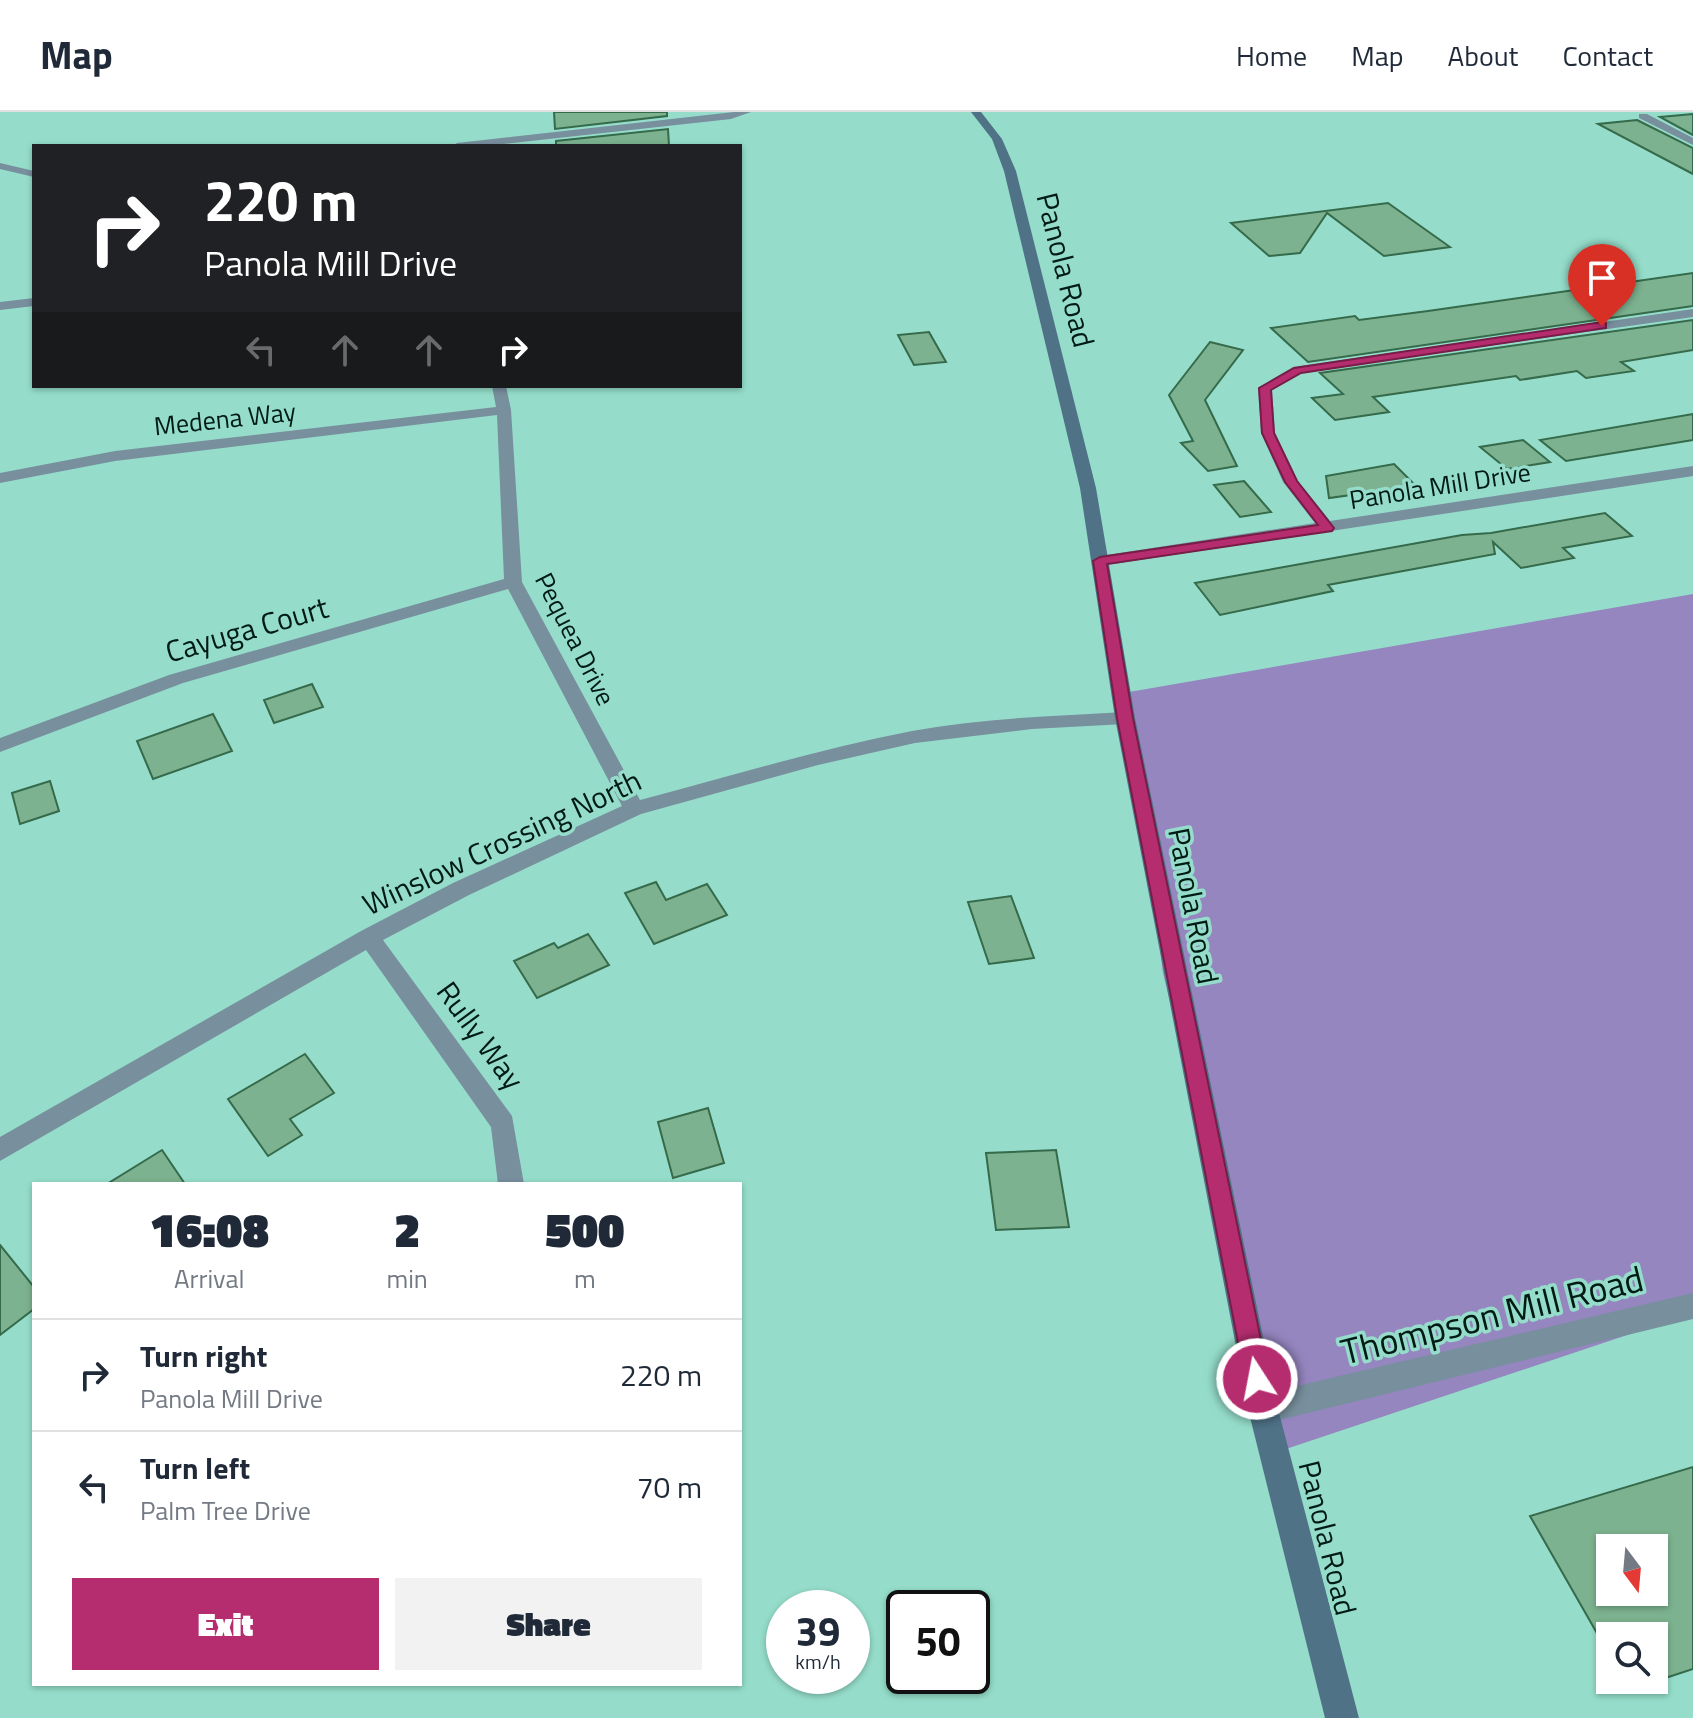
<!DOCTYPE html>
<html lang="en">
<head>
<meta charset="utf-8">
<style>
	body { margin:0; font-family:"Titillium Web",sans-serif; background:#f2f2f3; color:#1f2937; height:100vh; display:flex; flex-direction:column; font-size:30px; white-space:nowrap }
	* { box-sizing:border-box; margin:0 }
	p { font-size:26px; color:#747a83 }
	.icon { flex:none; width:44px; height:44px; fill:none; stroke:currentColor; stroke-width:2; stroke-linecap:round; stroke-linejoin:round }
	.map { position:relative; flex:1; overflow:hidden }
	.panel { position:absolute; left:32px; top:1070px; width:710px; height:504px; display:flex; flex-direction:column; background:#fff; border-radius:0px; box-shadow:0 2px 6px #0004 }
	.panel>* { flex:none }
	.banner { position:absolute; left:32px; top:32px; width:710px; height:244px; border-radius:0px; box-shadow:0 2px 6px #0004; background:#202124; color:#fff; overflow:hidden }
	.needle { width:52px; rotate:164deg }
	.buttons { position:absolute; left:1596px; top:1422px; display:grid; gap:16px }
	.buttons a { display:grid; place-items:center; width:72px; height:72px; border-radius:0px; background:#fff; box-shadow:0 2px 6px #0004; font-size:40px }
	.speed { position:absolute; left:766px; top:1478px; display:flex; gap:16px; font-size:40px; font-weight:700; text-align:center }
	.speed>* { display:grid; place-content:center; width:104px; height:104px; border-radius:50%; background:#fff; box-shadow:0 2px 6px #0004; line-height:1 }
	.speed small { font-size:20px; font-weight:400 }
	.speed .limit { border:4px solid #111; border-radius:12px; background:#fff; color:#111 }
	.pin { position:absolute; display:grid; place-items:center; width:68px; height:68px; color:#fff; margin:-82px -34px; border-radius:50% 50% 50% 0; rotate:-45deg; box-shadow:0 0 8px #0007 }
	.pin .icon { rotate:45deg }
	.me { position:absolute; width:88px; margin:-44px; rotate:349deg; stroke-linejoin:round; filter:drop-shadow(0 0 6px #0008) }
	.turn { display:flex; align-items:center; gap:28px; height:168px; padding:0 40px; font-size:36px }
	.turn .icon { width:104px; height:104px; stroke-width:2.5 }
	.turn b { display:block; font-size:56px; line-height:68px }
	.lanes { display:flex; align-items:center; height:76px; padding:0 40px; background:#0003; justify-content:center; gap:40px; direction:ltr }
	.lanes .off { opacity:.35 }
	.eta { display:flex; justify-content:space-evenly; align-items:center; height:136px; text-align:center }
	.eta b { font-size:48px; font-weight:800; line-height:56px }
	.button { display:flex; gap:16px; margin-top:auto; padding:16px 40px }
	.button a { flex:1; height:92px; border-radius:0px; background:#b52d6f; color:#fff; font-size:32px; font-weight:800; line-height:92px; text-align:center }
	.button a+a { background:#f2f2f3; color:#1f2937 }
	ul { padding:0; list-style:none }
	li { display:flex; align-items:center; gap:24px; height:112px; padding:0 40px; border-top:2px solid #e0e1e3 }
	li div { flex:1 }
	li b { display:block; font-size:30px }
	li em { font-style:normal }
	header { display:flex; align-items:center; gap:48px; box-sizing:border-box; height:112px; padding:0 40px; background:#fff; border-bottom:2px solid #e0e1e3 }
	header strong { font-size:38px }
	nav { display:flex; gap:44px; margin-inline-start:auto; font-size:28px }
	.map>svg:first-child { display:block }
</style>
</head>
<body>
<header>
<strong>Map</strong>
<nav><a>Home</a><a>Map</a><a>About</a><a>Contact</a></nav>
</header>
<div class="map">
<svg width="1693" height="1606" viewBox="0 0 1693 1606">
	<rect width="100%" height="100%" fill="#95ddca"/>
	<!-- forest -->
	<polygon fill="#9586c0" points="1693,482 1693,1201 1280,1339 1163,861 1129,580"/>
	<!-- building -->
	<g fill="#7cb28f" stroke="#356a4b" stroke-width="2" fill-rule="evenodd">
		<polygon points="554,0 667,0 667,4 555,17"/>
		<polygon points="1693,2 1693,23 1660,5"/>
		<polygon points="1637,8 1693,36 1693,62 1598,12"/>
		<polygon points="668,17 669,34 556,34 556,29"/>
		<polygon points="1388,91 1450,135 1384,144 1327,101 1300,141 1269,144 1231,111"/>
		<polygon points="1693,161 1693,194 1308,250 1271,216 1355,204 1359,208 1428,199"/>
		<polygon points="1693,208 1693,238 1621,250 1634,259 1586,266 1577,259 1520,268 1516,264 1373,285 1389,300 1335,308 1312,286 1343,282 1320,261"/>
		<polygon points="929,220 946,250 914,253 898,223"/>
		<polygon points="1210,230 1243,238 1205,288 1237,354 1208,359 1181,331 1193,329 1169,283"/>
		<polygon points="1693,302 1693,328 1566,349 1540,328"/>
		<polygon points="1523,328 1550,350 1507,357 1480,335"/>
		<polygon points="1394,352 1416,374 1329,386 1326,364"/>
		<polygon points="1244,369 1271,400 1240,405 1214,373"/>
		<polygon points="1605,401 1632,424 1563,436 1574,446 1521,456 1493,430 1495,442 1328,473 1333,479 1220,503 1195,471 1462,423 1491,421"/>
		<polygon points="312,572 323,595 274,611 264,588"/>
		<polygon points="213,602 232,639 153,667 137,629"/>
		<polygon points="50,669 59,699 20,712 12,681"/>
		<polygon points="656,770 666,788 707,772 727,803 654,832 625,781"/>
		<polygon points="1011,784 1034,846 989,852 968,790"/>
		<polygon points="588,822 609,853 537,886 514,849 554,831 558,836"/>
		<polygon points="305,942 334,981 290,1007 302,1023 268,1044 228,987"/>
		<polygon points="708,996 724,1051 673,1066 658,1010"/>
		<polygon points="162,1038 185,1072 107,1072"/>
		<polygon points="1056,1038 1069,1115 996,1118 986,1041"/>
		<polygon points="0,1133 34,1175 34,1197 0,1223"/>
		<path d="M1693,1355V1557L1629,1578L1624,1568H1654V1524H1610V1544L1530,1404ZM1610,1436H1654V1480H1610Z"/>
	</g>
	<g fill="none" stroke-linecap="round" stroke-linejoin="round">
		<!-- minor -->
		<g fill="#788f9e" fill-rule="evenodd">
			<polygon points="734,0 751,0 731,7 486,34 452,34 457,31"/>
			<polygon points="1639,2 1647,2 1693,26 1693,33 1639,6"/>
			<polygon points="0,51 34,59 34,65 0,57"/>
			<polygon points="34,186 34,194 0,198 0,190"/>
			<polygon points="1693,197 1693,205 1329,256 1302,261 1272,278 1275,321 1298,369 1330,409 1693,354 1693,364 1100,454 1092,449 1100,444 1315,411 1283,370 1261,321 1258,276 1293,255"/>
			<path d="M492,274H506L511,298L522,470L640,688C730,664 820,637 912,619C982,606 1054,604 1125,600L1135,606L1125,612L1032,617L915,631L818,653L641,702L469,783L383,828L512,1004L524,1072H498L491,1015L366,838L0,1049V1025L361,819L453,771L622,694L508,477L183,571L0,640V626L169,563L504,467L497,303L115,349L0,371V361L115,339L496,295Z"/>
		</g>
		<!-- tertiary -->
		<polygon fill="#788f9e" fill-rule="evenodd" points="1693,1181 1693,1207 1263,1312 1253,1307 1248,1297 1253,1287 1263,1282"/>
		<!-- secondary -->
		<polygon fill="#4f7287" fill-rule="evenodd" points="971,0 981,0 1002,27 1016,59 1096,376 1135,606 1278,1297 1359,1606 1325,1606 1248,1297 1115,606 1080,376 1004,59 992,27"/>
	</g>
	<!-- route -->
	<polygon fill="#b52d6f" stroke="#761d48" stroke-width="2" points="1602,210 1606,211 1606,216 1301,261 1271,278 1274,321 1297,369 1334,416 1332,419 1107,452 1133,606 1269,1267 1265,1276 1257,1279 1249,1276 1245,1267 1117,606 1093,449 1100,445 1318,413 1285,370 1262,321 1259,276 1294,256"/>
	<g text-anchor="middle" stroke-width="7" stroke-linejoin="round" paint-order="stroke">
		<!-- far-street labels -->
		<g font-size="26" fill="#001a14" stroke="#95ddca">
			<text transform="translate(225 307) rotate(-6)" y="9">Medena Way</text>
			<text transform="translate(1440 374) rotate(-9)" y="9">Panola Mill Drive</text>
			<text transform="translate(575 527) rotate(63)" y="9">Pequea Drive</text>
		</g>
		<!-- street labels -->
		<g font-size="30" fill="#001a14" stroke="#95ddca">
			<text transform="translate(1065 158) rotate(76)" y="10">Panola Road</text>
			<text transform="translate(247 518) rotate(-16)" y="10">Cayuga Court</text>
			<text transform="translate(502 731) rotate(-25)" y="10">Winslow Crossing North</text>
			<text transform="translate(1193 794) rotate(79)" y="10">Panola Road</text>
			<text transform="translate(480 924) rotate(54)" y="10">Rully Way</text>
			<text transform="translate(1327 1426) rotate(76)" y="10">Panola Road</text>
		</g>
		<!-- near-street labels -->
		<g font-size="36" fill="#001a14" stroke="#95ddca">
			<text transform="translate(1492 1203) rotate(-14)" y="13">Thompson Mill Road</text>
		</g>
	</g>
</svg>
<div class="buttons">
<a><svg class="needle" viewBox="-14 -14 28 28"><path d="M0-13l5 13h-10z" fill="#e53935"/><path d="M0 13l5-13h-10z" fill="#747a83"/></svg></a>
<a><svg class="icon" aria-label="search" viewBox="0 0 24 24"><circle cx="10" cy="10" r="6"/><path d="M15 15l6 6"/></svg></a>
</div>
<div class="speed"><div>39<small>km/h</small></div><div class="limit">50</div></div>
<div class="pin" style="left:1602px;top:214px;background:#d93025"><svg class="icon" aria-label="arrive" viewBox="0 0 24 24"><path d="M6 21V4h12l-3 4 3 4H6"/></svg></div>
<svg class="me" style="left:1257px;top:1267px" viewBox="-20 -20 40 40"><circle r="17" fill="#b52d6f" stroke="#fff" stroke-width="3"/><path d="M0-11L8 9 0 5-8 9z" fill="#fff"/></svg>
<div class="banner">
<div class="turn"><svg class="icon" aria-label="right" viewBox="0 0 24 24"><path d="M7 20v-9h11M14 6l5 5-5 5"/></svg><div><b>220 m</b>Panola Mill Drive</div></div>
<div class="lanes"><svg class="icon off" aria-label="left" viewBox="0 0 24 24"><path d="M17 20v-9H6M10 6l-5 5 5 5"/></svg><svg class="icon off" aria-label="ahead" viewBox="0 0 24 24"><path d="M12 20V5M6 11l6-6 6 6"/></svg><svg class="icon off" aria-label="ahead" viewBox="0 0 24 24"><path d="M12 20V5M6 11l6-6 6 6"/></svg><svg class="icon" aria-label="right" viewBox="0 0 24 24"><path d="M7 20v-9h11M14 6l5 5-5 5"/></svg></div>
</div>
<section class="panel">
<div class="eta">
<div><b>16:08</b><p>Arrival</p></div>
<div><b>2</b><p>min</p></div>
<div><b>500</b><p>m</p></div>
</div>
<ul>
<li><svg class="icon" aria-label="right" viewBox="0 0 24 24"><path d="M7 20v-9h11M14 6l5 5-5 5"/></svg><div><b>Turn right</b><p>Panola Mill Drive</p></div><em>220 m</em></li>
<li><svg class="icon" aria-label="left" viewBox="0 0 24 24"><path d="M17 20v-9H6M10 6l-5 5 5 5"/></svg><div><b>Turn left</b><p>Palm Tree Drive</p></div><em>70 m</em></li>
</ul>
<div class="button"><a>Exit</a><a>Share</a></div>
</section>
</div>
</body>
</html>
